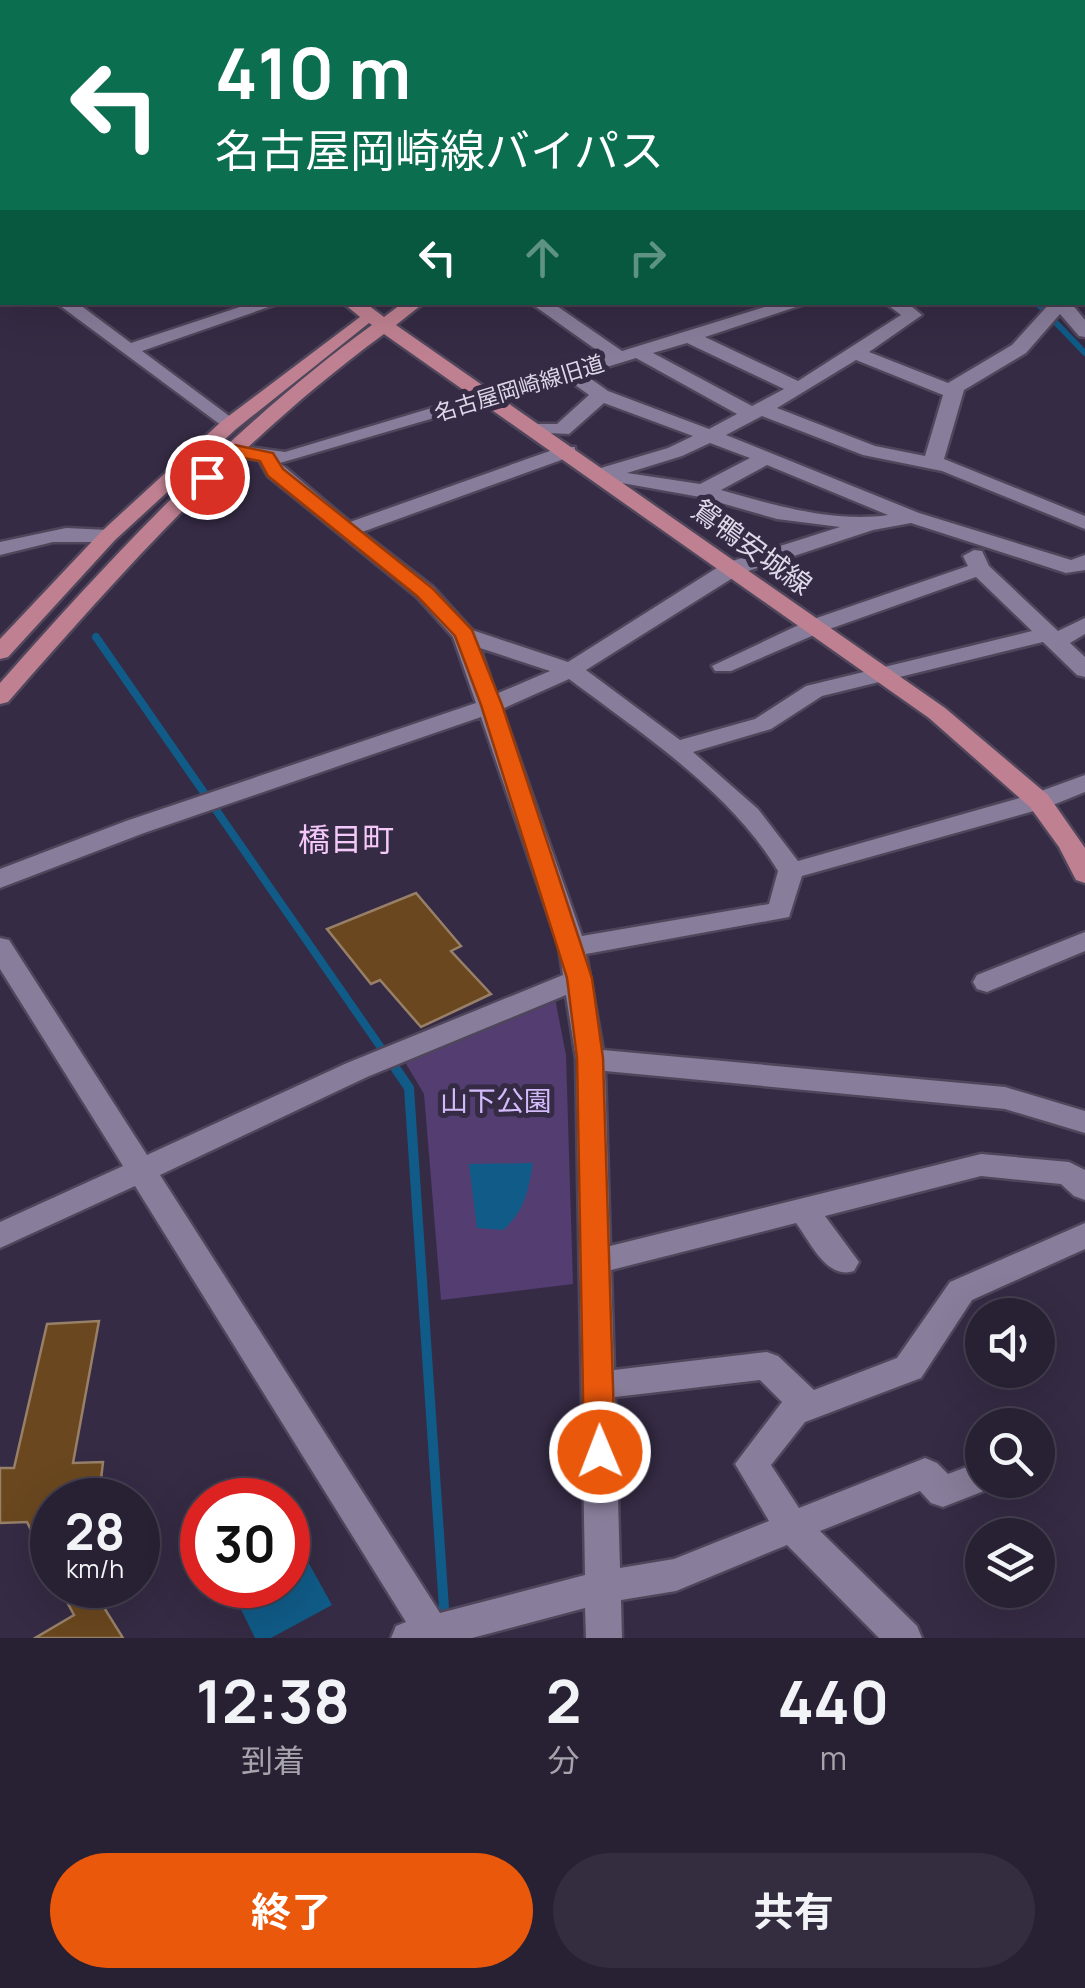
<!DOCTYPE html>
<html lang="ja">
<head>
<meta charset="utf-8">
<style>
	body { margin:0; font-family:Manrope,"Noto Sans JP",sans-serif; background:#342d3f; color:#f1f3f6; height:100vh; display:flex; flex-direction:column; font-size:38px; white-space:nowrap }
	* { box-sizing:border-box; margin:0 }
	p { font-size:32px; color:#a5a3ac }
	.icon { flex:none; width:55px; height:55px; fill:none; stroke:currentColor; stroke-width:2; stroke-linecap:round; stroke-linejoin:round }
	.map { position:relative; height:1638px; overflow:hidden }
	.panel { display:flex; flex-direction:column; background:#282033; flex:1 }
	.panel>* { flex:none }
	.top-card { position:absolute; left:0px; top:0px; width:1085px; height:305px; box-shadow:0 10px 40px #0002,0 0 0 2px #443e4e; background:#0b6e4f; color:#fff; overflow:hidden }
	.controls { position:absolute; left:965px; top:1298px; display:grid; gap:20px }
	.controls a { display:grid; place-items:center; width:90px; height:90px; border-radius:50%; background:#282033; box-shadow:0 10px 40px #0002,0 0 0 2px #443e4e; font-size:50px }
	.speed { position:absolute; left:30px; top:1478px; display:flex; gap:20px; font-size:50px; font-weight:700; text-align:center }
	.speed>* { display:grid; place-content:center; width:130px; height:130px; border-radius:50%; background:#282033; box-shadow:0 10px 40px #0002,0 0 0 2px #443e4e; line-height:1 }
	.speed small { font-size:25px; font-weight:400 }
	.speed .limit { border:15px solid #d22; background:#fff; color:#111 }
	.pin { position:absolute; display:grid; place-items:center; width:85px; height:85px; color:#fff; margin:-42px; border:5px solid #fff; border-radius:50%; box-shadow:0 2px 10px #0007 }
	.me { position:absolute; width:110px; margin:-55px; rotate:359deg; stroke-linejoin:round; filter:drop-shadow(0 0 8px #0008) }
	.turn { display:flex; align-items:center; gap:35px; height:210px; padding:0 50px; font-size:45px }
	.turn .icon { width:130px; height:130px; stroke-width:2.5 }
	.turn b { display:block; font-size:70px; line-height:85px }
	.lanes { display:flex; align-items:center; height:95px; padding:0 50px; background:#0003; justify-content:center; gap:50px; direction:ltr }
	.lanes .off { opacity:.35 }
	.eta { display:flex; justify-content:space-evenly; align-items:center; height:170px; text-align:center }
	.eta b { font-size:60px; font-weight:700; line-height:70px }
	.action { display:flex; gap:20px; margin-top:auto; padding:20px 50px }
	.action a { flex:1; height:115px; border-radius:60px; background:#ea580c; color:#fff; font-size:40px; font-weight:700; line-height:115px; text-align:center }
	.action a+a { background:#342d3f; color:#f1f3f6 }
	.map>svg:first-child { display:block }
</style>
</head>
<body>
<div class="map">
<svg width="1085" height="1638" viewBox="0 0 1085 1638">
	<rect width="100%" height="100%" fill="#352b44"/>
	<!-- green -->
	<polygon fill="#533d71" points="553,988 566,1055 573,1284 441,1300 424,1094 402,1057"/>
	<!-- water -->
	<g fill="#105b87">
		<path d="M533,1163C528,1191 525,1211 503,1230L477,1228L469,1164Z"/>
		<polygon points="288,1526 332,1605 271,1638 255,1638 229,1585 288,1585"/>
	</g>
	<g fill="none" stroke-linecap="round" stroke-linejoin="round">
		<!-- stream-far2 -->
		<polyline stroke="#105b87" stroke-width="6" points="1036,302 1085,353"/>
		<!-- stream-far1 -->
		<g stroke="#105b87" stroke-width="8">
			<polyline points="96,637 384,1052"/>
			<polyline points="393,1065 398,1072"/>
		</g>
		<!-- stream -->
		<polyline stroke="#105b87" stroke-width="10" points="396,1069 409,1088 446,1638"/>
	</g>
	<!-- building -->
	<g fill="#6a471e" stroke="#988068" stroke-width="2.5">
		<polygon points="416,893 461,946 451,951 491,994 421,1027 380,980 371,984 327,929"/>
		<polygon points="99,1321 73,1463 103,1462 100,1488 70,1489 67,1500 52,1500 52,1573 27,1522 0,1523 0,1468 14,1468 47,1324"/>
		<polygon points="58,1585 90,1585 123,1638 35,1638 74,1615"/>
	</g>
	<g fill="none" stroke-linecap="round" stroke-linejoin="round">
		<!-- minor casing -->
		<g stroke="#4f465b" stroke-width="5">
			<g id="minor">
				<polygon points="491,0 516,0 517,2 493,2"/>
				<polygon points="712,0 741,0 742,2 714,2"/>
				<polygon points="956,0 985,0 986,2 958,2"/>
				<polygon points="1082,17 1085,18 1085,26 1082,26"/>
				<polygon points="1082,94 1085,94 1085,104 1082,103"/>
				<polygon points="1085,139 1085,151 1082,152 1082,140"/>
				<rect x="0" y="150" width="2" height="10"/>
				<polygon points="1085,212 1085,222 1082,223 1082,213"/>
				<rect x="0" y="255" width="2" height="11"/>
				<polygon points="1082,264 1085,264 1082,277"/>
				<polygon points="55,302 76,302 131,343 255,302 283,302 142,351 236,421 239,425 229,431"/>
				<path d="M529,302H551L622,351L781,302H811L705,337L798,381L901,315L884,302H906L922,315L869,352L948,383L1012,345L1051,302H1070L1085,320V337L1079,336L1060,314L1026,353L964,390L944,459L1085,516V529L942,471L863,455L762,416L726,435L919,513L1071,560L1085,555V570L1066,573L911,523L873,530L739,574L586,670L680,740L755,719L806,686L1032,631L976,577L821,632L731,671H715L712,666L805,622L968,566L963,556L974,550L982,551L989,566L1058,631L1085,618V634L1070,643L1085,657V677L1077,675L1043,642L822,696L771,729L693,752L758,809L798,861L1030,795L1085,775V792L1048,807L802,876L789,917L586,954L603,1050L1005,1087L1085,1111V1133L1005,1109L605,1071L610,1246L981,1154L1069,1162L1085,1170V1200L1074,1196L1061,1184L981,1176L825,1216L859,1262L854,1271C827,1280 811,1243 796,1223L611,1270L614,1370L767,1352L778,1356L814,1390L897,1358L950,1282L1085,1223V1249L972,1300L921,1378L805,1422L771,1465L799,1508L925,1458L937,1463L948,1474L982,1461V1480H997L994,1487L943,1507L931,1503L920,1491L820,1531L917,1626L922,1638H879L787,1545L676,1591L621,1600L622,1638H586L585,1608L472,1638H391L396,1626L406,1622L135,1186L0,1248V1222L123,1166L0,969V938L9,940L147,1155L347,1063L563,975L559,947L481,717L144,833L0,888V869L126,821L476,703L453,637L417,597L268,476L259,460L228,455L225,451L235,445L285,452L605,356ZM687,343L784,389L752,406L653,353ZM636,358L737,414L709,429L608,391L584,374ZM856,360L943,395L925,456L875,446L777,408ZM567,379L589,395L557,424H527V432L569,434L604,403L693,436L668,448L594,470V478L700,497L777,519L840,527L723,564L568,662L472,630L433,587L362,532L575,455V447H561L350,522L280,463ZM710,443L750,458L700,484L627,473L682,456ZM767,465L888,515C834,523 773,505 721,490ZM480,648L550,671L496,694ZM569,679C641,733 732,793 778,871L769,904L582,936L502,709ZM566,995L576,1059L585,1575L440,1613L160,1175L367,1077ZM760,1380L782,1402L735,1464L769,1521L674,1559L620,1568L615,1397Z"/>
				<polygon points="66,528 108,530 119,536 108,542 53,542 0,555 0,542"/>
				<polygon points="1085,932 1085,951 987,992 977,989 973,982 977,975"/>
			</g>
		</g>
		<!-- major casing -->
		<g stroke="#4f465b" stroke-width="5">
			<g id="major">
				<polygon points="1065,0 1085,0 1085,1 1064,2"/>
				<rect x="0" y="9" width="2" height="11"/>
				<path d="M342,302H364L384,317L404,302H425L396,325L945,708L1048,795L1085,848V883L1076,880L1059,847L1030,807L929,718L384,334C242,438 123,570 8,702L0,704V683C114,554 232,427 372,325L369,323L236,429L115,540L8,657L0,659V639L101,532L222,421L360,317Z"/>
			</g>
		</g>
		<!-- minor -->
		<use href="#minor" fill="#887d9a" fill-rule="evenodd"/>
		<!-- major -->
		<use href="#major" fill="#bf8191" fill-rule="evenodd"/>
	</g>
	<!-- route -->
	<polygon fill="#ea580c" stroke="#983908" stroke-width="2.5" points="235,445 273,453 283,469 432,588 472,630 502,705 592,978 603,1058 615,1452 611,1462 600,1466 589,1462 584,1452 577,1058 567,978 481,705 455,636 417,596 268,476 260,461 239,457 214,481 200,481 200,473"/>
	<g text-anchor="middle" stroke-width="10" stroke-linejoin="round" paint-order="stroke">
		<!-- far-street labels -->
		<g font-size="22" fill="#ddd7e7" stroke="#352b44">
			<text transform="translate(519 388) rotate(-17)" y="8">名古屋岡崎線旧道</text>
		</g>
		<!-- street labels -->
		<g font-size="28" fill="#ddd7e7" stroke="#352b44">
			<text transform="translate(752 547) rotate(36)" y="10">鴛鴨安城線</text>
		</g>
		<!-- park labels -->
		<g font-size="28" fill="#d3bafa" stroke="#352b44">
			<text x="496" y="1111">山下公園</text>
		</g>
		<!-- quarter labels -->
		<g font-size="32" fill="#f4c8f9" stroke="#352b44">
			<text x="346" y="851">橋目町</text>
		</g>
	</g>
</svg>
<div class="controls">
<a><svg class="icon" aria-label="sound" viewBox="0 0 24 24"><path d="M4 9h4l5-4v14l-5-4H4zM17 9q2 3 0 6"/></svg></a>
<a><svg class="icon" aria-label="search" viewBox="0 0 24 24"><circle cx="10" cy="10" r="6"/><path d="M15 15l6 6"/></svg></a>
<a><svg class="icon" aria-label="layers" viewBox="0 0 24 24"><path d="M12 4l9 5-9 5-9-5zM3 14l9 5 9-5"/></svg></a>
</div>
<div class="speed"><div>28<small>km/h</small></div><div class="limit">30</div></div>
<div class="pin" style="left:207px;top:477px;background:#d93025"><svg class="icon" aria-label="arrive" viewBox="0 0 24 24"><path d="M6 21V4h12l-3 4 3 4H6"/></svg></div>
<svg class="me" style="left:600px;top:1452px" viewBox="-20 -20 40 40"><circle r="17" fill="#ea580c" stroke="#fff" stroke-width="3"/><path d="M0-11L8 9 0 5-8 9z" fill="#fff"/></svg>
<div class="top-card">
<div class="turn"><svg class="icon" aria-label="left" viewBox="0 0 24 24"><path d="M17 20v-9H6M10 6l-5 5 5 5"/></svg><div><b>410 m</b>名古屋岡崎線バイパス</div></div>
<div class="lanes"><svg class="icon" aria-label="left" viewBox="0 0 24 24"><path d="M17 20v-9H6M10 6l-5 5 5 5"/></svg><svg class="icon off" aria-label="ahead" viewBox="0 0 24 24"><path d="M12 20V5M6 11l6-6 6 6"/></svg><svg class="icon off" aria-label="right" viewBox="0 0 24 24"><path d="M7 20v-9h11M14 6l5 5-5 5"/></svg></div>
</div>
</div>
<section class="panel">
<div class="eta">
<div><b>12:38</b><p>到着</p></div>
<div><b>2</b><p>分</p></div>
<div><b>440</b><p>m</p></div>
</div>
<div class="action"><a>終了</a><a>共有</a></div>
</section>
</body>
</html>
